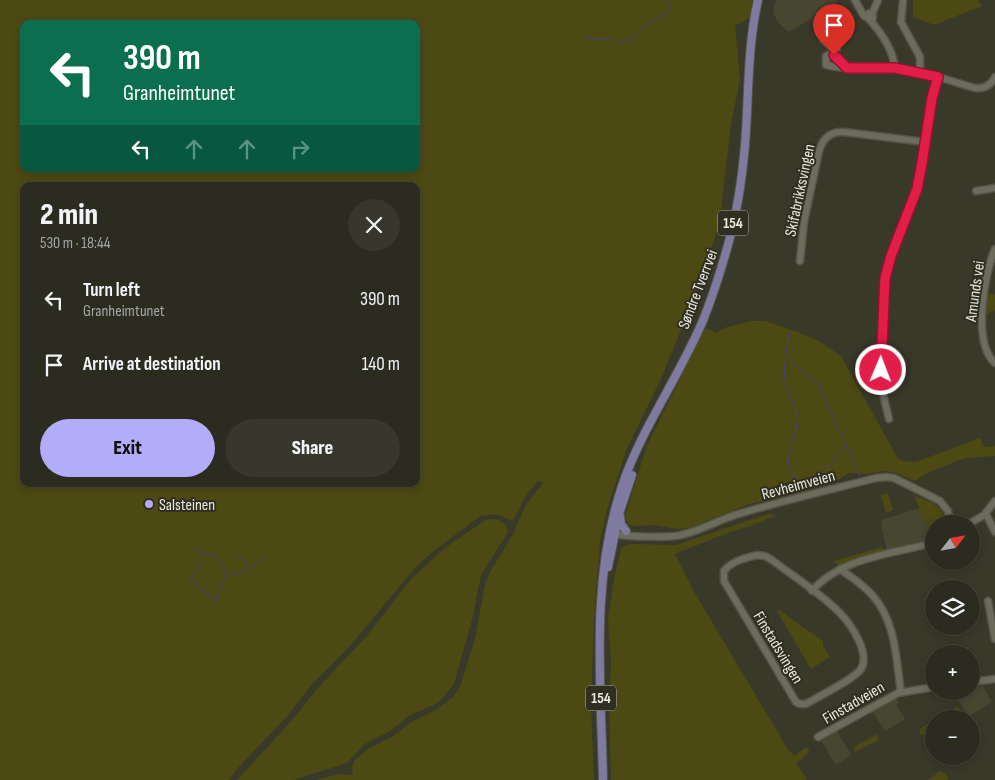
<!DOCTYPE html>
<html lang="en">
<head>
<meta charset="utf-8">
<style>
	body { margin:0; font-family:"Sofia Sans Condensed",sans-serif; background:#37372d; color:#f1f3f6; height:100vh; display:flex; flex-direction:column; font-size:19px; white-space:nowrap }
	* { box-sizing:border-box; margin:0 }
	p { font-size:16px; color:#a6a7a5 }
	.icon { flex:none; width:28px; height:28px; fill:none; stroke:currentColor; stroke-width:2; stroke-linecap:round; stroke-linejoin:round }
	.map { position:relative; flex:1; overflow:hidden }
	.sheet { position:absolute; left:20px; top:182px; width:400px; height:305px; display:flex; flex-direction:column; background:#2b2b20; border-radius:10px; box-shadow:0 2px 8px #0003,0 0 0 1px #47473e }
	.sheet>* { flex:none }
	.top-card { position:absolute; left:20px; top:20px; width:400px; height:152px; border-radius:10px; box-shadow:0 2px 8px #0003,0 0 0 1px #47473e; background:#0b6e4f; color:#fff; overflow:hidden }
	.needle { width:32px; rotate:59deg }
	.controls { position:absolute; left:925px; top:515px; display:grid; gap:10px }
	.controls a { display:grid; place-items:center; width:55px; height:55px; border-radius:50%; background:#2b2b20; box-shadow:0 2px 8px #0003,0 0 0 1px #47473e; font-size:25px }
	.pin { position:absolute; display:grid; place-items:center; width:42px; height:42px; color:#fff; margin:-51px -21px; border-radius:50% 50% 50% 0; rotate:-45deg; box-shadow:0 0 5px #0007 }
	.pin .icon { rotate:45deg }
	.me { position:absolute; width:55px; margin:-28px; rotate:1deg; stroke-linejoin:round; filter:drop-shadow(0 0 4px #0008) }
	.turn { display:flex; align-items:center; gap:18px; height:105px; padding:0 20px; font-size:22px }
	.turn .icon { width:65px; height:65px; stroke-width:2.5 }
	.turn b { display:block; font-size:35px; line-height:42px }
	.lanes { display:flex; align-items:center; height:48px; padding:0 20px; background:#0003; justify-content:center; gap:25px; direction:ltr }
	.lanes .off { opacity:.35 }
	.round { display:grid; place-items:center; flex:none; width:52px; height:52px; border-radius:26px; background:#37372d }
	.head { display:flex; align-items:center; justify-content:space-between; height:85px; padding:0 20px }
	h1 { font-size:30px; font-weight:800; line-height:38px }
	.action { display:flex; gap:10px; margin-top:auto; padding:10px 20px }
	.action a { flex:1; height:58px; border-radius:30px; background:#b3adf9; color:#111; font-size:20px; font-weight:800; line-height:58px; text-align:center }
	.action a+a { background:#37372d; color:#f1f3f6 }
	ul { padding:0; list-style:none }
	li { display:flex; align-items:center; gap:15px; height:65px; padding:0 20px }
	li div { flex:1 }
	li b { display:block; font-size:19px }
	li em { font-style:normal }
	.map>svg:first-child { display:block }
</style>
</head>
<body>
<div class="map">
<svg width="995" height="780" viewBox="0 0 995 780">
	<rect width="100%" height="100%" fill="#39392a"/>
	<!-- built -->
	<g fill="#474631">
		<polygon points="776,0 837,0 834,6 788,32 778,22 773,12"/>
		<polygon points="920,508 933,540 887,551 882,529 881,520"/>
		<polygon points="983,686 992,702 968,717 953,691 971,691 971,688"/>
		<polygon points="895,695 899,703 896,705 905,719 885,731 871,709"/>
		<polygon points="836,730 851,755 836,765 820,739"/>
	</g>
	<!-- green -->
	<g fill="#4c4913" fill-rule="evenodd">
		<path d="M0,0H753L750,18L735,25L740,79L731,125L719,226L693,300L661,379L627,448L607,510L600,541L594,617L591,707L594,780H315L340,774L350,775L353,773L352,767L355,760L369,748L392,737L413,721L436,710L453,697L460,687L475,639L485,585L490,572L511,538L527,503L544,482L538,481L527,494L513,521L496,514L480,516L426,557L408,576L350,646L311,685L289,714L236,770L229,780H0ZM24,24H416V169H24ZM24,186H416V484H24Z"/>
		<polygon points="913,0 978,0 982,6 934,25 913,17"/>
		<polygon points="987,294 995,294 995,312 993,310 984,316"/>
		<polygon points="751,321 765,321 798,332 819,341 841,356 897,457 902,461 916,462 980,438 984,447 995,446 995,456 965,458 929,472 915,481 896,473 885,471 867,474 848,473 835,482 790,495 749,504 689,528 677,529 654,525 638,526 629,525 625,516 647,445 705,329 711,330 715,333 727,327"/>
		<polygon points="888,493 893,510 886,513 881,495"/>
		<path d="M914,495C927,501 947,506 944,524H934V537L932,538Z"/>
		<polygon points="771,513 776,518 772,517 750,526 730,532 675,554 693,590 787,748 794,756 806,747 810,752 796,763 807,780 611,780 609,707 611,662 608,619 614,579 621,548 625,545 632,544 676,545"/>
		<path d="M491,519C500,519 507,523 508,532L481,575L472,620L458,669L454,684L441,700L434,705L410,715L390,731L365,744L347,763L293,780H237L294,718L316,690L366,637L411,579L445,548L484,521Z"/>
		<polygon points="882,547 885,552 841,566 834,562 837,560"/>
		<polygon points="779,610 823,641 823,646 830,657 811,669 777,611"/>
		<polygon points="958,706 962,712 952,719 936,719"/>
		<polygon points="934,720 934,729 925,735 920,734 920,729"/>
		<polygon points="876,735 878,735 879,740 855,752 854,747"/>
		<polygon points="940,771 945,773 949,780 928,780"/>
	</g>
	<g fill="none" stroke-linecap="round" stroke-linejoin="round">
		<!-- stream -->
		<g stroke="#483f7e" stroke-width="1">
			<polyline points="585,39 615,40"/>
			<polyline points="620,41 630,40 647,24 667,13 670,8 667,0"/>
			<path d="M789,332C787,348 783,366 785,382C788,394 796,405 797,418C799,440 775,464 800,482C805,486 810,486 815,484L845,446"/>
			<polyline points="786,356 819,386 860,476"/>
			<path d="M195,550C215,557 220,554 226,576"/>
			<polyline points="238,556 245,561 248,569"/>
			<path d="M203,562L190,580L216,601C221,594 219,587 225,579C231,571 240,574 247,570C253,567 259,562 264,558"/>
		</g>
		<!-- minor casing -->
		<g stroke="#545448" stroke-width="9">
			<g id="minor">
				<polyline points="855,0 864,16 868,18"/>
				<polyline points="903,0 901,22 920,57 920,73"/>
				<polyline points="872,14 878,0"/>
				<path d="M872,22L873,16L870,13L868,14V18C880,31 893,50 895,68"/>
				<polyline points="823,40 832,48"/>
				<polygon points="835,46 837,49 834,51 832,48"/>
				<path d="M847,68L838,57L830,54L826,56V65C848,71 873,66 896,68C923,70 949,81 975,88C985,89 991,85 995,77"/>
				<polyline points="976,191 995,188"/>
				<path d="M995,249C984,274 972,343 995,363"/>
				<path d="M800,261L804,222L819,151C823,138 831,131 844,132L925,142"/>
				<polyline points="889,419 881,386 881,370 885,278 891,256 918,186 922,163 930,105 938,77"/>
				<polyline points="986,514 995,532"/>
				<polyline points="969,524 984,515 995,501"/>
				<path d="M613,533C621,537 670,538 681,535C699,531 717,521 735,515C781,501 829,490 876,478L886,477L894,478L940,501L948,511L950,524"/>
				<path d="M757,555L765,556L772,560C794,577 819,592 839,612C850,623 871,653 861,669C853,680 819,696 806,704H800L796,702L724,581V571C731,561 746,558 757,555Z"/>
				<path d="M840,569C851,577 864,585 873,596C896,622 896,659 901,692"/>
				<path d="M812,591C840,558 894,553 934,543"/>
				<polyline points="988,601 995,639"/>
				<polyline points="971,682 995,679"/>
				<polyline points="818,737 898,693 934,687"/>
			</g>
		</g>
		<!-- major casing -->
		<g stroke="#545448" stroke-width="10">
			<g id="major">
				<polyline points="620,516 621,524 626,531"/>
				<polyline points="608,567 619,514 632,475"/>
				<path d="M603,780C601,682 590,581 622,486C642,427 680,376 704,318C713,295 721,270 728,245C737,213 742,179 745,145C749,97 747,48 758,0"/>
			</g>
		</g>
		<!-- minor -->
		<use href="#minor" stroke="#6c6c5c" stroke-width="6"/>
		<!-- major -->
		<use href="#major" stroke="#7f7aa0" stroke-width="8"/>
	</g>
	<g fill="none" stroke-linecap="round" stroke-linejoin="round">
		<!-- route casing -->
		<g stroke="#92132f" stroke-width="12">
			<polyline id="route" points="834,55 847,68 895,68 938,77 932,98 922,163 917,189 891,256 885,278 881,370"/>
		</g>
		<!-- route -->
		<use href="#route" stroke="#e11d48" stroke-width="9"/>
	</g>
	<!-- markers -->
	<circle fill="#b3adf9" stroke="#2f2e21" stroke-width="2" cx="149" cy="504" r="5"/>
	<g text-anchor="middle" stroke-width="4" stroke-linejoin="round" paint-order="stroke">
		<!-- shield labels -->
		<g fill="#2f2e21" stroke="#b1b1a7" stroke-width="1">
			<rect x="718" y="210.5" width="30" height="25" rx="4"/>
			<rect x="586" y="685.5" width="30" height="25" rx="4"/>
		</g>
		<g font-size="15" font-weight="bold" fill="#e9e9e0">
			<text x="733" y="228">154</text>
			<text x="601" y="703">154</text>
		</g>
		<!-- street labels -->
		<g font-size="16" fill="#e9e9e0" stroke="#2f2e21">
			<text transform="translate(799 190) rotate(-78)" y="6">Skifabrikksvingen</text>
			<text transform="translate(697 289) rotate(-69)" y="6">Søndre Tverrvei</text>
			<text transform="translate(974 291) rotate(-82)" y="6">Amunds vei</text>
			<text transform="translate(798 484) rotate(-15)" y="6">Revheimveien</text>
			<text transform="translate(779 647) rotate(59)" y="6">Finstadsvingen</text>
			<text transform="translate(853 702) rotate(-30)" y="6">Finstadveien</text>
		</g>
		<!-- poi labels -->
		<g font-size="16" fill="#e9e9e0" stroke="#2f2e21" text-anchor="start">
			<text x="159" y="510">Salsteinen</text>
		</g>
	</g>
</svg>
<div class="controls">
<a><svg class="needle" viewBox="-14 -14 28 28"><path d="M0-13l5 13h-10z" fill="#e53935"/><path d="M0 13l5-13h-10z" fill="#a6a7a5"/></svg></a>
<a><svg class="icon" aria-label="layers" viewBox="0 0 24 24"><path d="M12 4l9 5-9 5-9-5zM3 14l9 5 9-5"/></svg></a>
<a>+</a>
<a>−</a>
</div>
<div class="pin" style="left:834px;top:55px;background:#d93025"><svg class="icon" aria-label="arrive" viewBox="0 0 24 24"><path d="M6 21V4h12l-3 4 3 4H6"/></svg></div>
<svg class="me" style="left:881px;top:370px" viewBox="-20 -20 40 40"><circle r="17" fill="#e11d48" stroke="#fff" stroke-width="3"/><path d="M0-11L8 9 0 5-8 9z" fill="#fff"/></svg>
<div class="top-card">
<div class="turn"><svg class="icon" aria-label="left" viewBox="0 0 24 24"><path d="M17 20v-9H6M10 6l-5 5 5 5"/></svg><div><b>390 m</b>Granheimtunet</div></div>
<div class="lanes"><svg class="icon" aria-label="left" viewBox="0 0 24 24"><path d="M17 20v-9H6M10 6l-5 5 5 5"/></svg><svg class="icon off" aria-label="ahead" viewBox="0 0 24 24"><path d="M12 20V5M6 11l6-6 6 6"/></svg><svg class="icon off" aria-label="ahead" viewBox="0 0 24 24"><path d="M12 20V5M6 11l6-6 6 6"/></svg><svg class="icon off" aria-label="right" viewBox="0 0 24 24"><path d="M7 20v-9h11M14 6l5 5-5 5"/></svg></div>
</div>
<section class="sheet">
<div class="head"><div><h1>2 min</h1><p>530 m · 18:44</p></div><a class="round"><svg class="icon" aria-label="close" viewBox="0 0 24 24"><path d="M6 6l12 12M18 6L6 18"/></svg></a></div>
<ul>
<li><svg class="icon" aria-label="left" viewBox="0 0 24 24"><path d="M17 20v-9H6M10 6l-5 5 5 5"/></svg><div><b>Turn left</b><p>Granheimtunet</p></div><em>390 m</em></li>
<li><svg class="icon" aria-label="arrive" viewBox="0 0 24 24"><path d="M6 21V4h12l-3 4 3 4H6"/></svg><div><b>Arrive at destination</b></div><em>140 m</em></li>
</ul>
<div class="action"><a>Exit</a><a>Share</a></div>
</section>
</div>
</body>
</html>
